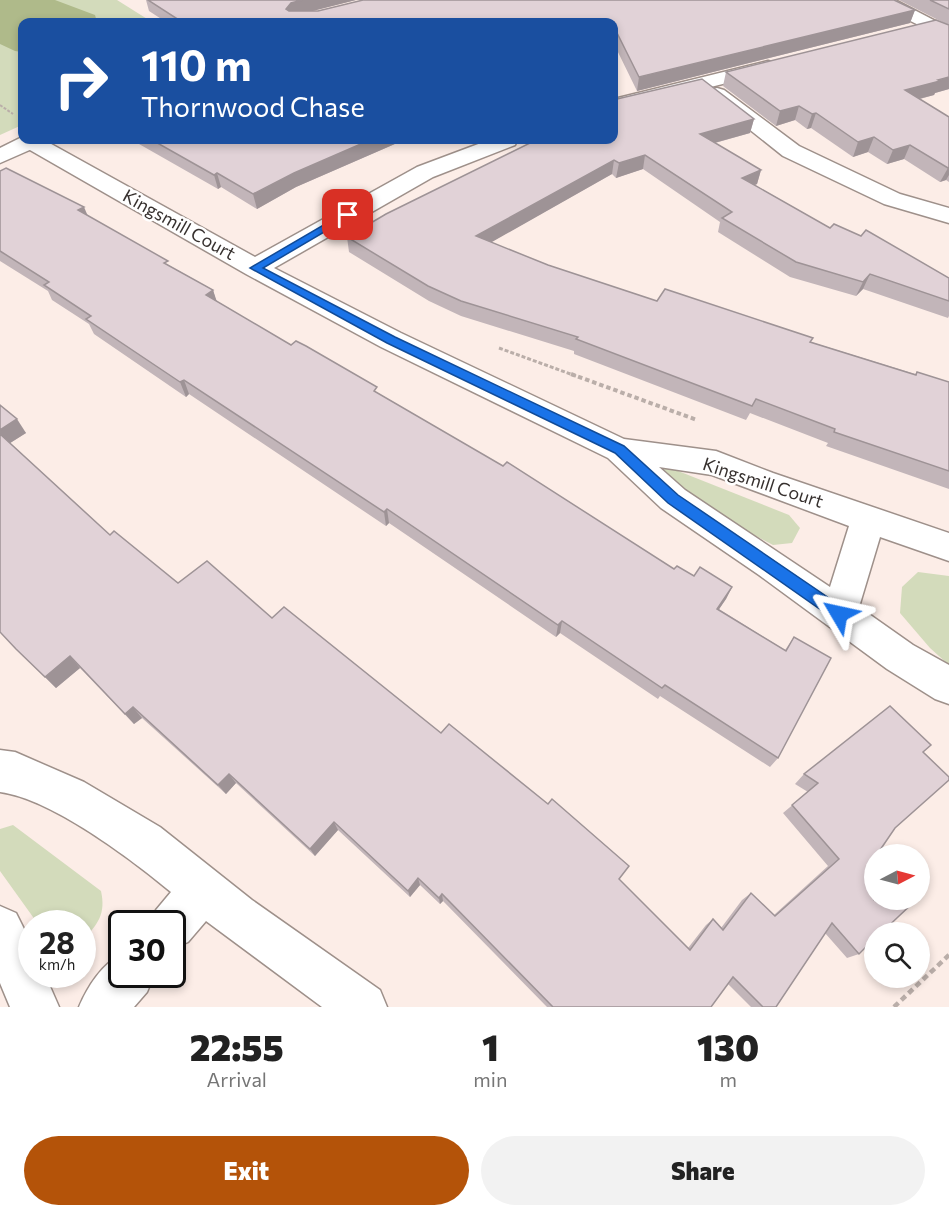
<!DOCTYPE html>
<html lang="en">
<head>
<meta charset="utf-8">
<style>
	body { margin:0; font-family:Commissioner,sans-serif; background:#f2f2f2; color:#222; height:100vh; display:flex; flex-direction:column; font-size:22px; white-space:nowrap }
	* { box-sizing:border-box; margin:0 }
	p { font-size:20px; color:#767676 }
	.icon { flex:none; width:33px; height:33px; fill:none; stroke:currentColor; stroke-width:2; stroke-linecap:round; stroke-linejoin:round }
	.map { position:relative; height:1007px; overflow:hidden }
	.panel { display:flex; flex-direction:column; background:#fff; flex:1 }
	.panel>* { flex:none }
	.hud { position:absolute; left:18px; top:18px; width:600px; height:126px; border-radius:12px; box-shadow:0 3px 9px #0003; background:#1a4fa0; color:#fff; overflow:hidden }
	.needle { width:39px; rotate:84deg }
	.buttons { position:absolute; left:864px; top:844px; display:grid; gap:12px }
	.buttons a { display:grid; place-items:center; width:66px; height:66px; border-radius:50%; background:#fff; box-shadow:0 3px 9px #0003; font-size:30px }
	.speed { position:absolute; left:18px; top:910px; display:flex; gap:12px; font-size:30px; font-weight:700; text-align:center }
	.speed>* { display:grid; place-content:center; width:78px; height:78px; border-radius:50%; background:#fff; box-shadow:0 3px 9px #0003; line-height:1 }
	.speed small { font-size:15px; font-weight:400 }
	.speed .limit { border:3px solid #111; border-radius:9px; background:#fff; color:#111 }
	.pin { position:absolute; display:grid; place-items:center; width:51px; height:51px; color:#fff; margin:-26px; border-radius:12px; box-shadow:0 3px 9px #0006 }
	.me { position:absolute; width:66px; margin:-33px; rotate:306deg; stroke-linejoin:round; filter:drop-shadow(0 0 4px #0008) }
	.turn { display:flex; align-items:center; gap:21px; height:126px; padding:0 24px; font-size:27px }
	.turn .icon { width:78px; height:78px; stroke-width:2.5 }
	.turn b { display:block; font-size:42px; line-height:51px }
	.eta { display:flex; justify-content:space-evenly; align-items:center; height:102px; text-align:center }
	.eta b { font-size:36px; font-weight:800; line-height:42px }
	.primary-button { display:flex; gap:12px; margin-top:auto; padding:12px 24px }
	.primary-button a { flex:1; height:69px; border-radius:36px; background:#b45309; color:#fff; font-size:24px; font-weight:800; line-height:69px; text-align:center }
	.primary-button a+a { background:#f2f2f2; color:#222 }
	.map>svg:first-child { display:block }
</style>
</head>
<body>
<div class="map">
<svg width="949" height="1007" viewBox="0 0 949 1007">
	<rect width="100%" height="100%" fill="#fcede7"/>
	<!-- green -->
	<g fill="#d3dbbb">
		<polygon points="0,0 117,0 152,22 22,22 22,125 0,135"/>
		<polygon points="652,464 663,465 789,515 800,528 792,543 773,545 649,479"/>
		<polygon points="918,572 949,576 949,665 930,648 900,613 902,587"/>
		<path d="M13,825L101,891C106,914 98,924 83,940L82,924H38L0,871V829Z"/>
	</g>
	<!-- forest -->
	<polygon fill="#afba8a" points="0,0 55,0 95,15 97,22 22,22 22,52 15,51 0,44"/>
	<g fill="none" stroke-linecap="round" stroke-linejoin="round">
		<!-- minor casing -->
		<g stroke="#9e908a" stroke-width="3">
			<g id="minor">
				<polygon points="768,61 775,63 778,67 775,71 614,111 614,99"/>
				<polygon points="717,88 724,90 799,146 900,194 949,208 949,223 884,204 783,156 710,98 707,94 710,90"/>
				<path d="M22,138V140H44L255,257L417,167L489,140H517L515,145L433,177L274,268L401,333L624,439L716,451L773,473L949,533V561L880,537L859,607L913,645L949,665V704L935,699L887,669L759,575L661,508L608,458L381,347L246,274L23,146L20,141ZM659,467L712,475L849,526L830,587L685,490Z"/>
				<path d="M0,750L15,752L84,782L160,827L252,900L380,990L387,1007H322L206,921L188,942L172,949V924H150L156,910L171,892C131,859 52,799 0,792Z"/>
				<polygon points="0,906 16,913 32,945 32,975 45,975 59,1007 10,1007 0,983"/>
				<path d="M122,955V975H154L147,992L134,1007H79C87,988 102,963 122,955Z"/>
			</g>
		</g>
		<!-- tertiary casing -->
		<g stroke="#9e908a" stroke-width="3">
			<g id="tertiary">
				<polygon points="873,0 895,0 949,28 949,40 876,4"/>
				<polygon points="22,137 22,140 44,140 41,145 0,163 0,148"/>
			</g>
		</g>
		<!-- path-far3 -->
		<polyline stroke="#baaea9" stroke-width="2" stroke-dasharray="3 1.5" stroke-linecap="butt" points="0,105 13,114"/>
		<!-- path-far2 -->
		<polyline stroke="#baaea9" stroke-width="3" stroke-dasharray="4 2" stroke-linecap="butt" points="499,348 576,376"/>
		<!-- path-far1 -->
		<polyline stroke="#baaea9" stroke-width="4" stroke-dasharray="4.5 3" stroke-linecap="butt" points="571,374 697,420"/>
		<!-- path -->
		<polyline stroke="#baaea9" stroke-width="4.5" stroke-dasharray="6 4" stroke-linecap="butt" points="894,1007 949,955"/>
		<!-- minor -->
		<use href="#minor" fill="#fff" fill-rule="evenodd"/>
		<!-- tertiary -->
		<use href="#tertiary" fill="#fff" fill-rule="evenodd"/>
	</g>
	<!-- wall -->
	<g fill="#c2b5b9">
		<polygon points="146,0 356,0 312,11 915,10 910,23 637,91 615,46 614,47 614,22 166,22 149,11"/>
		<polygon points="899,0 949,0 949,89 935,93 934,95 920,99 949,117 949,182 946,180 940,182 904,159 887,164 868,152 853,157 811,128 807,129 795,120 776,126 723,86 726,72 946,24"/>
		<polygon points="754,119 750,133 715,143 761,170 757,184 755,185 830,228 949,278 949,316 948,318 863,289 856,296 790,277 718,232 720,222 643,169 616,178 612,174 491,242 548,265 657,301 811,342 915,374 917,372 949,382 949,489 826,446 828,443 750,413 746,420 574,354 574,351 461,316 429,301 349,252 347,237"/>
		<polygon points="132,140 404,140 296,187 257,209 221,187 218,189"/>
		<polygon points="0,171 87,215 170,266 213,290 216,301 291,345 378,393 674,569 732,587 726,599 719,609 785,650 794,637 778,758 770,767 660,696 658,699 560,633 556,637 389,523 386,526 189,394 186,397 94,334 89,324 52,300 48,291 0,261"/>
		<polygon points="0,405 26,433 10,443 110,535 178,583 272,618 619,879 688,948 706,925 713,919 721,928 742,900 751,893 774,915 828,866 783,813 808,792 795,784 804,774 923,752 895,828 878,853 859,954 847,958 825,933 776,1007 751,1007 728,984 711,1007 547,1007 443,901 440,904 420,885 410,897 338,830 315,856 236,783 226,794 142,718 134,724 80,668 56,688 16,649"/>
	</g>
	<!-- shaded-wall -->
	<g fill="#9e9396">
		<polygon points="302,0 356,0 293,16 286,9 291,3"/>
		<polygon points="915,10 910,23 637,91 639,77"/>
		<polygon points="617,33 615,46 614,47 614,34"/>
		<polygon points="949,77 949,89 935,93 934,95 899,104 905,90"/>
		<polygon points="799,106 795,120 776,126 780,111"/>
		<polygon points="816,113 811,128 807,129 812,114"/>
		<polygon points="754,119 750,133 696,148 700,134"/>
		<polygon points="874,137 868,152 853,157 858,142"/>
		<polygon points="370,140 404,140 296,187 257,209 253,194 294,173"/>
		<polygon points="910,145 904,159 887,164 893,150"/>
		<polygon points="645,155 643,169 616,178 619,163"/>
		<polygon points="614,160 612,174 476,251 476,236"/>
		<polygon points="949,167 949,175 946,180 940,182 948,168"/>
		<polygon points="761,170 757,184 738,192 742,178"/>
		<polygon points="217,173 221,187 218,189 214,175"/>
		<polygon points="84,207 90,221 78,210"/>
		<polygon points="870,274 863,289 856,296 863,282"/>
		<polygon points="213,290 218,305 206,295"/>
		<polygon points="184,380 189,394 186,397 180,382"/>
		<polygon points="17,419 26,433 7,445 0,435 0,430"/>
		<polygon points="387,509 389,523 386,526 384,512"/>
		<polygon points="732,587 726,599 711,621 717,609"/>
		<polygon points="562,621 560,633 556,637 558,625"/>
		<polygon points="70,656 80,668 56,688 45,677"/>
		<polygon points="133,707 142,718 134,724 125,714"/>
		<polygon points="229,774 236,783 226,794 218,785"/>
		<polygon points="334,822 338,830 315,856 310,849"/>
		<polygon points="418,878 420,885 410,897 408,891"/>
		<polygon points="442,894 443,901 440,904 439,898"/>
	</g>
	<!-- building -->
	<g fill="#e1d2d7" stroke="#9e9396" stroke-width="1.5">
		<polygon points="148,0 302,0 291,3 286,9 289,11 318,11 363,0 894,0 915,10 639,77 617,33 614,34 614,22 182,22"/>
		<polygon points="930,0 949,0 949,9"/>
		<polygon points="936,20 949,25 949,77 938,80 940,81 905,90 949,117 949,167 948,168 910,145 893,150 874,137 858,142 816,113 812,114 799,106 780,111 726,72"/>
		<polygon points="702,79 754,119 700,134 761,170 742,178 830,228 834,224 861,236 866,230 949,278 949,301 870,274 863,282 796,262 722,218 732,212 645,155 619,163 614,160 476,236 548,265 657,301 665,289 813,338 810,342 916,375 917,372 949,382 949,471 834,432 835,429 756,399 752,406 576,339 578,337 461,301 428,286 347,237 386,214 536,140 614,140 614,101 617,99"/>
		<polygon points="152,140 370,140 294,173 253,194 217,173 214,175"/>
		<polygon points="6,168 84,207 78,210 168,261 164,263 213,290 206,295 291,345 296,341 306,346 377,387 374,391 503,466 507,462 674,569 677,566 694,576 700,567 732,587 717,609 786,651 794,637 831,658 778,758 665,685 662,688 562,621 558,625 387,509 384,512 184,380 180,382 86,319 91,316 44,285 49,282 0,251 0,171"/>
		<polygon points="0,405 17,419 0,430"/>
		<polygon points="0,434 110,535 114,531 178,583 207,561 272,618 284,607 441,733 449,724 548,804 552,799 629,866 619,879 690,950 713,919 723,930 751,893 775,916 839,859 792,805 818,783 804,774 890,706 931,745 923,752 949,777 949,780 895,828 878,853 880,855 874,855 874,900 916,900 881,933 874,933 874,939 859,954 832,923 776,1007 763,1007 733,977 711,1007 553,1007 442,894 439,898 418,878 408,891 334,822 310,849 229,774 218,785 133,707 125,714 70,656 45,677 16,649 0,632"/>
	</g>
	<!-- route -->
	<polygon fill="#1a73e8" stroke="#114b97" stroke-width="1.5" points="344,213 353,215 263,268 395,337 624,446 678,495 845,609 847,614 845,619 839,621 834,619 668,503 615,453 387,343 250,268"/>
	<g text-anchor="middle" stroke-width="5" stroke-linejoin="round" paint-order="stroke">
		<!-- street labels -->
		<g font-size="18" fill="#37312f" stroke="#fff">
			<text transform="translate(179 225) rotate(29)" y="6">Kingsmill Court</text>
			<text transform="translate(763 483) rotate(18)" y="6">Kingsmill Court</text>
		</g>
	</g>
</svg>
<div class="buttons">
<a><svg class="needle" viewBox="-14 -14 28 28"><path d="M0-13l5 13h-10z" fill="#e53935"/><path d="M0 13l5-13h-10z" fill="#767676"/></svg></a>
<a><svg class="icon" aria-label="search" viewBox="0 0 24 24"><circle cx="10" cy="10" r="6"/><path d="M15 15l6 6"/></svg></a>
</div>
<div class="speed"><div>28<small>km/h</small></div><div class="limit">30</div></div>
<div class="pin" style="left:348px;top:215px;background:#d93025"><svg class="icon" aria-label="arrive" viewBox="0 0 24 24"><path d="M6 21V4h12l-3 4 3 4H6"/></svg></div>
<svg class="me" style="left:839px;top:614px" viewBox="-20 -20 40 40"><path d="M0-17L14 15 0 8-14 15z" fill="#1a73e8" stroke="#fff" stroke-width="4"/></svg>
<div class="hud">
<div class="turn"><svg class="icon" aria-label="right" viewBox="0 0 24 24"><path d="M7 20v-9h11M14 6l5 5-5 5"/></svg><div><b>110 m</b>Thornwood Chase</div></div>
</div>
</div>
<section class="panel">
<div class="eta">
<div><b>22:55</b><p>Arrival</p></div>
<div><b>1</b><p>min</p></div>
<div><b>130</b><p>m</p></div>
</div>
<div class="primary-button"><a>Exit</a><a>Share</a></div>
</section>
</body>
</html>
